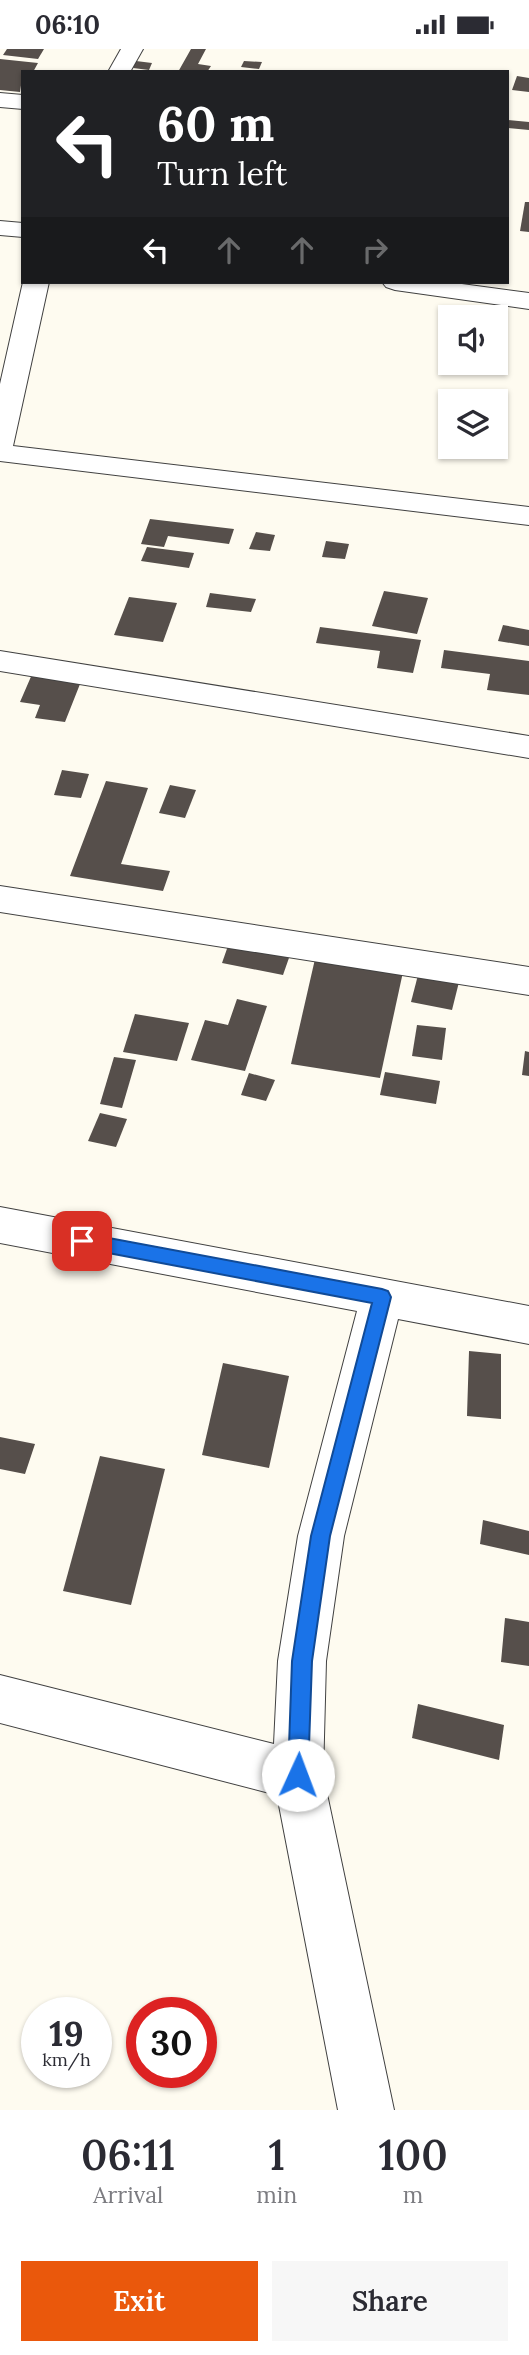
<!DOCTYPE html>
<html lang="en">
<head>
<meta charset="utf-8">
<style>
	body { margin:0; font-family:Lora,serif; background:#f7f7f7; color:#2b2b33; height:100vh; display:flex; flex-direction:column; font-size:26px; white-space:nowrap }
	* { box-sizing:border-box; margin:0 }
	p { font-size:23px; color:#7c7c81 }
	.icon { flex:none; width:38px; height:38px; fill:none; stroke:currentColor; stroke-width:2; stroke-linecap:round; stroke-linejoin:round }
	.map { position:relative; height:2061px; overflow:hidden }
	.drawer { display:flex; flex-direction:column; background:#fff; flex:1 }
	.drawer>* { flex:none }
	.hud { position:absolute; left:21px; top:21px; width:488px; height:214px; border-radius:0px; box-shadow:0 2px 5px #0004; background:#202124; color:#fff; overflow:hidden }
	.fabs { position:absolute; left:438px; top:256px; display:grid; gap:14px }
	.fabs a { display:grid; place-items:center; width:70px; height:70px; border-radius:0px; background:#fff; box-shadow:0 2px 5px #0004; font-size:35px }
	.speed { position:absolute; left:21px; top:1948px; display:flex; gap:14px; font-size:35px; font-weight:700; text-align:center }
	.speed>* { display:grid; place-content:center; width:91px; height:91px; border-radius:50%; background:#fff; box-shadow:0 2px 5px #0004; line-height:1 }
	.speed small { font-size:18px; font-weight:400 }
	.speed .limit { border:10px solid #d22; background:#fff; color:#111 }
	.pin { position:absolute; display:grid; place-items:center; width:60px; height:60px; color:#fff; margin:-30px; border-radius:14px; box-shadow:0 4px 10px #0006 }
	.me { position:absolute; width:77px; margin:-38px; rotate:2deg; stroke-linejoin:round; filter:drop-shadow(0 0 5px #0008) }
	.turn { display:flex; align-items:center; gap:24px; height:147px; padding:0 21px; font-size:32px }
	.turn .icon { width:91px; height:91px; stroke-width:2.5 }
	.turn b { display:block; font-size:49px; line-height:60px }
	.lanes { display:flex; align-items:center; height:66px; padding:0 21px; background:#0003; justify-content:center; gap:35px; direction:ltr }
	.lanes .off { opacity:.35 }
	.eta { display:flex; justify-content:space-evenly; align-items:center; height:119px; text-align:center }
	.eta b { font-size:42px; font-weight:600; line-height:49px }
	.primary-button { display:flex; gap:14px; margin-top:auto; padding:14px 21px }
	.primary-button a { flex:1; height:80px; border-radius:0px; background:#ea580c; color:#fff; font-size:28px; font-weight:600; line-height:80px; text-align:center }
	.primary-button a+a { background:#f7f7f7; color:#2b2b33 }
	.status { display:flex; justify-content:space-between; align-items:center; height:49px; padding:0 35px; background:#fff; direction:ltr }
	.status svg { height:19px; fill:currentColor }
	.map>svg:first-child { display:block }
</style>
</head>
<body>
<div class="status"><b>06:10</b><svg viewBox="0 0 49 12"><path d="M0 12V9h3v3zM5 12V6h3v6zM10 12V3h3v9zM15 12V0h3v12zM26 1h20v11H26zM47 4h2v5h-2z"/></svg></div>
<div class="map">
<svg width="529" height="2061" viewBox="0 0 529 2061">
	<rect width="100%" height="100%" fill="#fefbf0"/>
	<!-- building -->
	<g fill="#564f4b">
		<polygon points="7,0 44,0 38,10 3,6"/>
		<polygon points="191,0 206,0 198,15 211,17 207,23 178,23"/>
		<polygon points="0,10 38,14 33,23 23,23 20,43 0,41"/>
		<polygon points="136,12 152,14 149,21 133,19"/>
		<polygon points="244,12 262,13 259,20 241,18"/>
		<polygon points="517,27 529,29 529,43 512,41"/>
		<polygon points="508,71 529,73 529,81 508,79"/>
		<polygon points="525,153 529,153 529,183 520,182"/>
		<polygon points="150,470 234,480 229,495 168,487 164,498 141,495"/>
		<polygon points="256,483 275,486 270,502 249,500"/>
		<polygon points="326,492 349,495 345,510 322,508"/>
		<polygon points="147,498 194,504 189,519 141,512"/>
		<polygon points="384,542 428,549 417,585 372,577"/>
		<polygon points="210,544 256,550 251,563 206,558"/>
		<polygon points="129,548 177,554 163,593 114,586"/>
		<polygon points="503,576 529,581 529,597 498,592"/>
		<polygon points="320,578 421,591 413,624 377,619 380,602 316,594"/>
		<polygon points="444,601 529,612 529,646 487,641 490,625 441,619"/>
		<polygon points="33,623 82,630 65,673 35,669 40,656 20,653"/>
		<polygon points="62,721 89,725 81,749 54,746"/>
		<polygon points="106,732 148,739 121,815 170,822 163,842 70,827"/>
		<polygon points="170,736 196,741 185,769 159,764"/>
		<polygon points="229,894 290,906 283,926 222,914"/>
		<polygon points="315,910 403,923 380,1029 291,1015"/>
		<polygon points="418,926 459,933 452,961 411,953"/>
		<polygon points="237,950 267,957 245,1022 191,1011 205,971 228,976"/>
		<polygon points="135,965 189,974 177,1012 123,1003"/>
		<polygon points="417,976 446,979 442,1011 412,1007"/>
		<polygon points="525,1002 529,1003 529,1027 522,1026"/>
		<polygon points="114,1008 136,1011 122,1059 100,1055"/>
		<polygon points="385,1023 440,1032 436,1055 380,1046"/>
		<polygon points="249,1024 275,1031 266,1052 241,1046"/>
		<polygon points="100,1064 127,1070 116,1098 88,1092"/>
		<polygon points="469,1302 501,1305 501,1370 467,1367"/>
		<polygon points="223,1314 289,1327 269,1419 202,1406"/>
		<polygon points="0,1388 35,1395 25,1425 0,1420"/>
		<polygon points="100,1407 165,1420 131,1556 63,1542"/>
		<polygon points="483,1471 529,1482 529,1506 480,1495"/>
		<polygon points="505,1569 529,1573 529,1617 501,1613"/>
		<polygon points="418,1655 504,1676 499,1711 412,1689"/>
	</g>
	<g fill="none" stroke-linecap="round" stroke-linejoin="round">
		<!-- minor casing -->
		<g stroke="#414141" stroke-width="2">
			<g id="minor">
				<polygon points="121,0 143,0 130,23 108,23"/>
				<polygon points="0,44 23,46 23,60 0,58"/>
				<polygon points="0,172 23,174 23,188 0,186"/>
				<polygon points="23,233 49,233 13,397 529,458 529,476 0,412 0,335"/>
				<polygon points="382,233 447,233 529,244 529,260 395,241 386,238"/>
				<polygon points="0,602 529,687 529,709 0,622"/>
				<polygon points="0,837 529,918 529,946 0,863"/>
				<polygon points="0,1158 529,1257 529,1295 398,1270 344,1487 326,1612 323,1726 394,2061 338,2061 277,1746 0,1674 0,1626 274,1695 278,1612 298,1487 357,1262 0,1194"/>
			</g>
		</g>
		<!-- minor -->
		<use href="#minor" fill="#fff" fill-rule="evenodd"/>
	</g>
	<!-- route -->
	<polygon fill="#1a73e8" stroke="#114b97" stroke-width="2" points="82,1184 382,1240 388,1242 391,1248 330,1487 312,1612 308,1726 305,1733 298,1736 291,1733 288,1726 292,1612 311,1487 372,1254 82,1199 76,1197 73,1192 76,1187"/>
</svg>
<div class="fabs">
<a><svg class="icon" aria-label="sound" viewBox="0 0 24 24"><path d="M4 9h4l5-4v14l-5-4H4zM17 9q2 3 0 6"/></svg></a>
<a><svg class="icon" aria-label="layers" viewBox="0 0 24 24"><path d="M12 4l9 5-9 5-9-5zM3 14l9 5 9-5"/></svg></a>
</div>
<div class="speed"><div>19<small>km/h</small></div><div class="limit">30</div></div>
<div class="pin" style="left:82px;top:1192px;background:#d93025"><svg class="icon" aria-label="arrive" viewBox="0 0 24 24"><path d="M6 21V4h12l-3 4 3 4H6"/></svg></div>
<svg class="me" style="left:298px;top:1726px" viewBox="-20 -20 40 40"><circle r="19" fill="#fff"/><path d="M0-13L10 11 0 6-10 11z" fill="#1a73e8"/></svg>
<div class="hud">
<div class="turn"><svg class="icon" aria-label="left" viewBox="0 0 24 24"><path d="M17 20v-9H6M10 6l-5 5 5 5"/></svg><div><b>60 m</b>Turn left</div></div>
<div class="lanes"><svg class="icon" aria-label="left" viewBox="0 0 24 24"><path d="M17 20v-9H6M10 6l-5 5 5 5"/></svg><svg class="icon off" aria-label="ahead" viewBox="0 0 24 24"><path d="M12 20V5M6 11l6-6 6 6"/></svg><svg class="icon off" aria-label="ahead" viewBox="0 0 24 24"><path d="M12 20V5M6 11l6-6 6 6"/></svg><svg class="icon off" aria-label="right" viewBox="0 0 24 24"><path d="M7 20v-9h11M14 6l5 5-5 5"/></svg></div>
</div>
</div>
<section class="drawer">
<div class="eta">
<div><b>06:11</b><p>Arrival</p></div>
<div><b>1</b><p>min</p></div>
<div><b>100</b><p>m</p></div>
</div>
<div class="primary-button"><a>Exit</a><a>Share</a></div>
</section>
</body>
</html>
